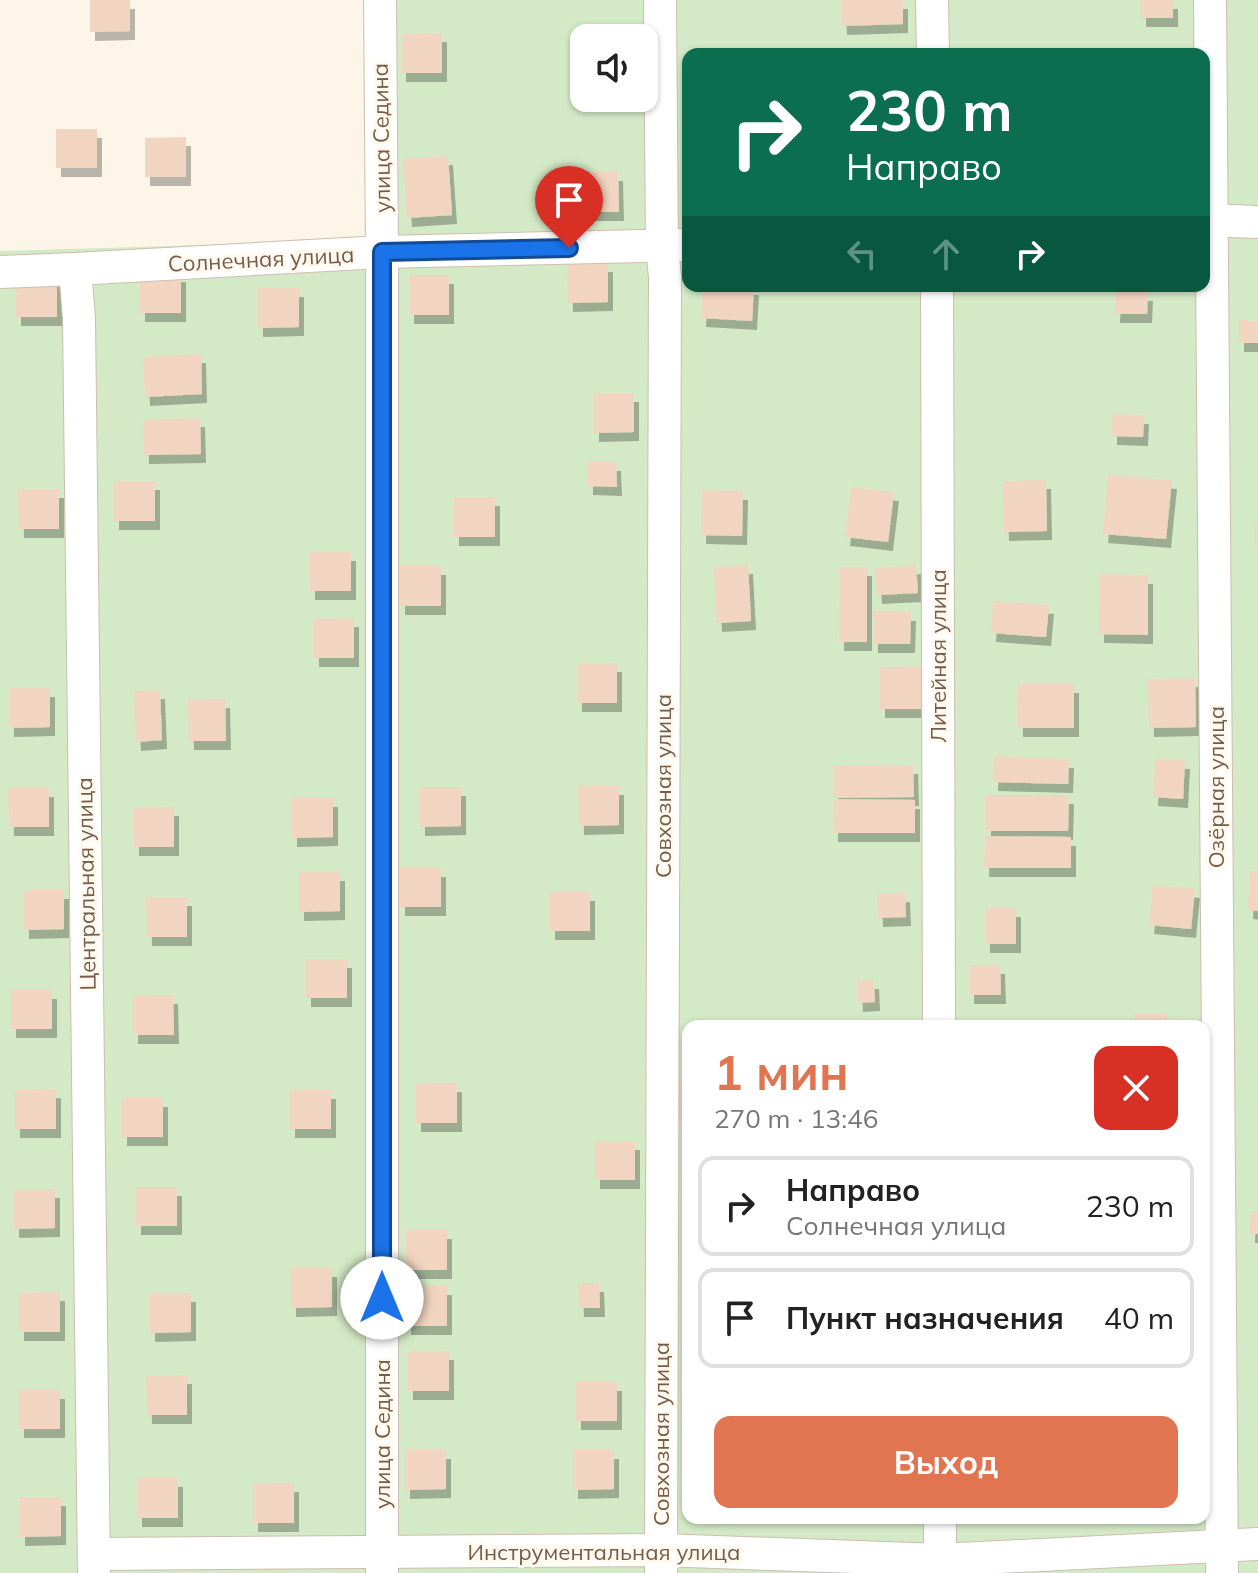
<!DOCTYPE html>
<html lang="ru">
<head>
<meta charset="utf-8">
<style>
	body { margin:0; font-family:Mulish,sans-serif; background:#f2f2f2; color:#222; height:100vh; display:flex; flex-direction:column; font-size:30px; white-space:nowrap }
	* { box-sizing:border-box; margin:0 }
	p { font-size:26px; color:#767676 }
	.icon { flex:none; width:44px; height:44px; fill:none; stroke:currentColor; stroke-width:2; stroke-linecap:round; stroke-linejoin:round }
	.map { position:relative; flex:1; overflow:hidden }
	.side { position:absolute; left:682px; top:1020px; width:528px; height:504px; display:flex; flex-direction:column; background:#fff; border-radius:16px; box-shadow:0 2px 6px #0004 }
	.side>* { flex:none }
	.top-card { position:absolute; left:682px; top:48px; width:528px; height:244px; border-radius:16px; box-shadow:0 2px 6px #0004; background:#0b6e4f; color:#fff; overflow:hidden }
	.fabs { position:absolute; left:570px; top:24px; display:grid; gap:16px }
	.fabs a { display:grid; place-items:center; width:88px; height:88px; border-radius:16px; background:#fff; box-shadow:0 2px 6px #0004; font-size:40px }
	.pin { position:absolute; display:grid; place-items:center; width:68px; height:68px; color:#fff; margin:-82px -34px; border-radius:50% 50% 50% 0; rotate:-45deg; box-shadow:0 0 8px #0007 }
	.pin .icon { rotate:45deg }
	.me { position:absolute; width:88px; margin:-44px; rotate:0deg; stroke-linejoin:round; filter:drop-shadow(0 0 6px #0008) }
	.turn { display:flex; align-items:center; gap:28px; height:168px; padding:0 32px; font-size:36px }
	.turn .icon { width:104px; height:104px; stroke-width:2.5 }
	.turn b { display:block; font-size:56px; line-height:68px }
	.lanes { display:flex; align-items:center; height:76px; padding:0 32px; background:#0003; justify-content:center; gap:40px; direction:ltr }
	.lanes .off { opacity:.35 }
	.round { display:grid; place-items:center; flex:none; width:84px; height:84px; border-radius:16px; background:#f2f2f2 }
	.head { display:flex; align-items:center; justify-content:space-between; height:136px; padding:0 32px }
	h1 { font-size:48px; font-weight:700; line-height:60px; color:#e27551 }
	.cta { display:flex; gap:16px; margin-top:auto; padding:16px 32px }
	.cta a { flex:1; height:92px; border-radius:16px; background:#e27551; color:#fff; font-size:32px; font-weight:700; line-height:92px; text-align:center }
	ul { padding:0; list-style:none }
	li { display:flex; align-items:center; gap:24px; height:100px; margin:0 16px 12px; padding:0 16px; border:4px solid #e0e0e0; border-radius:16px }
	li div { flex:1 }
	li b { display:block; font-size:30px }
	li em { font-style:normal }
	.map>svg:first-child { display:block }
</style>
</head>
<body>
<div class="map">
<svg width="1258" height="1573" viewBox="0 0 1258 1573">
	<defs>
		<filter id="shadow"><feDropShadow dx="5" dy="9" stdDeviation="0" flood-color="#0004"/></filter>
	</defs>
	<rect width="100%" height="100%" fill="#fcf5e8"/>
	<!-- garden -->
	<path fill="#d4eac6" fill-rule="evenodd" d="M372,0H1258V1573H0V251L374,240ZM584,38H644V98H584ZM688,54H1204V286H688ZM688,1026H1204V1518H688Z"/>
	<!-- building -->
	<g fill="#f1d5c0" filter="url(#shadow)">
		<polygon points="90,0 130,0 130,31 90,32"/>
		<polygon points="841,0 903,0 903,24 842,26"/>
		<rect x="1141" y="0" width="32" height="18"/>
		<polygon points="442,33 442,73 401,73 401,34"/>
		<polygon points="584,98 624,98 624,103 583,103"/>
		<rect x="56" y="129" width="41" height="39"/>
		<polygon points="186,137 186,177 145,177 145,138"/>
		<polygon points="448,156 452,215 407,218 403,159"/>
		<polygon points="578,172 618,172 619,212 578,212"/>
		<polygon points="608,263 608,302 568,303 567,264"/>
		<polygon points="181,273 181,313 140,313 140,274"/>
		<rect x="409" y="275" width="40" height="40"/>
		<rect x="16" y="277" width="41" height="40"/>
		<polygon points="703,286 754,286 752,321 701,318"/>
		<polygon points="258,288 299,288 299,327 258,328"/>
		<polygon points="1116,291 1148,292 1147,314 1115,314"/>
		<polygon points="1239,320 1258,321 1258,343 1239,343"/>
		<polygon points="201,354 202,394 145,397 143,357"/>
		<polygon points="594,393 634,393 634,432 594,433"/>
		<polygon points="1112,414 1144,415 1143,437 1112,436"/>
		<polygon points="200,418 201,454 144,455 143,420"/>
		<polygon points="588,462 616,462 617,487 588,486"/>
		<polygon points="1108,475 1172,480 1166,539 1103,534"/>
		<polygon points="1046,480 1047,531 1004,532 1003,481"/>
		<rect x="114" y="481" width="41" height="40"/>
		<polygon points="851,487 894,492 888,542 845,537"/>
		<polygon points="18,489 59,489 59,529 19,529"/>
		<polygon points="702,490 743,491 742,536 701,535"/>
		<rect x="454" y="497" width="41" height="40"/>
		<rect x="1255" y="521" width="3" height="24"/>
		<rect x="310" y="552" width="41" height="39"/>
		<polygon points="748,565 751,621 717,623 714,567"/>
		<polygon points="916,565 918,593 877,595 875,568"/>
		<rect x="400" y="566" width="41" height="40"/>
		<polygon points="840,567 867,567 867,642 839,642"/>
		<polygon points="1100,574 1148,575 1148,635 1099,634"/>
		<polygon points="993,601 1049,605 1046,637 991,633"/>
		<polygon points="873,611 911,612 910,644 873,644"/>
		<polygon points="354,618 354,658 314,658 314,619"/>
		<polygon points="617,663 617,703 577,703 577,664"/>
		<polygon points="929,666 929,709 880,709 880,667"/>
		<polygon points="1195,678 1196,727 1149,728 1148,679"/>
		<polygon points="1017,684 1074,684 1074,728 1018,728"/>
		<polygon points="9,688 50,688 50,727 9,728"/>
		<polygon points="160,690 162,740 136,742 134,691"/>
		<polygon points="225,699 226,741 189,741 188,700"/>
		<polygon points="994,756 1069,759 1068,784 993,782"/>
		<polygon points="1155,759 1185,760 1183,799 1153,797"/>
		<polygon points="913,765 914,797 833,798 833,766"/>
		<polygon points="578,786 619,786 619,825 579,826"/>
		<polygon points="420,787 461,787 461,826 420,827"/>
		<polygon points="8,788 49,788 49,827 9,827"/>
		<polygon points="986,795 1069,795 1068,831 986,831"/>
		<polygon points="292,798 333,798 333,837 292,838"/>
		<polygon points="834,799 915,800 915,833 833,833"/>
		<polygon points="174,807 174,847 134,847 134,808"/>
		<polygon points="985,836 1071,837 1071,868 984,868"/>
		<rect x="400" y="868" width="41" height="39"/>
		<polygon points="1250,871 1258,871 1258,911 1248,910"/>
		<polygon points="299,872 340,872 340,911 299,912"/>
		<polygon points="1153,885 1195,889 1191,929 1149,925"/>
		<polygon points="24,890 64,890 64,929 24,930"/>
		<rect x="550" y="892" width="40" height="39"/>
		<polygon points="905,893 906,917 878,918 877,894"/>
		<polygon points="146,897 187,897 187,937 147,937"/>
		<rect x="985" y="908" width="31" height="36"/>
		<rect x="306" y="959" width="41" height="39"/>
		<polygon points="969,965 1000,965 1001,995 969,995"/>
		<polygon points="857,980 874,980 875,1002 858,1003"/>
		<rect x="11" y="990" width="41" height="39"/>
		<polygon points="173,995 174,1035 133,1035 133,996"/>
		<polygon points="1135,1013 1167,1014 1167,1026 1135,1026"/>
		<rect x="678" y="1081" width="10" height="43"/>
		<polygon points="457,1083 457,1123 416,1123 416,1084"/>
		<polygon points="56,1089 56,1129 15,1129 15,1090"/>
		<rect x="290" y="1090" width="41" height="39"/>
		<rect x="122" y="1098" width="41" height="39"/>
		<rect x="595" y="1141" width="40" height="39"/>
		<rect x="136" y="1187" width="41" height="39"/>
		<polygon points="14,1189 55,1189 55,1228 14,1229"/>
		<polygon points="1251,1211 1258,1211 1258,1234 1250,1234"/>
		<rect x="406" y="1230" width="41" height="40"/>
		<polygon points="291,1268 332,1268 332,1307 291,1308"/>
		<polygon points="578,1283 599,1283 600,1308 579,1308"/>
		<rect x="406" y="1286" width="41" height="40"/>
		<polygon points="60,1292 60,1332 19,1332 19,1293"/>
		<polygon points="150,1293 191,1293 191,1332 150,1333"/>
		<polygon points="449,1351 449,1391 408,1391 408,1352"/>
		<polygon points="187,1375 187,1415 147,1415 146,1376"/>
		<rect x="576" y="1382" width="41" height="39"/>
		<rect x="19" y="1390" width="41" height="39"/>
		<polygon points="405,1450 446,1450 446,1489 405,1490"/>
		<polygon points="573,1450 614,1450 614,1489 573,1490"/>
		<rect x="137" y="1478" width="41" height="40"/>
		<polygon points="294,1483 294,1523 253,1523 253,1484"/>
		<polygon points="20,1497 61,1497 61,1536 20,1537"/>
	</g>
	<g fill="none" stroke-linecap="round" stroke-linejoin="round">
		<!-- minor casing -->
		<g stroke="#cebdae" stroke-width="34">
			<g id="minor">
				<polyline points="380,0 382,252 382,1573"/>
				<polyline points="660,0 662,247 665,277 661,1573"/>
				<polyline points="932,0 933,54"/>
				<polyline points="1210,0 1222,1573"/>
				<polyline points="1204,220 1258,222"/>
				<polyline points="75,269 382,252 688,245"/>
				<polyline points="0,272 75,269 79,319 94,1573"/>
				<polyline points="937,286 939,1026"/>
				<polyline points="940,1518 940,1573"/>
				<polyline points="94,1554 661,1550 940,1560 1258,1544"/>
			</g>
		</g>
		<!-- minor -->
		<use href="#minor" stroke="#fff" stroke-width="32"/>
	</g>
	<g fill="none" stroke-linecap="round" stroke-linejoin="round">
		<!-- route casing -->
		<g stroke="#114b97" stroke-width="20">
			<polyline id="route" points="382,1298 382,252 569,248"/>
		</g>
		<!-- route -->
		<use href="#route" stroke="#1a73e8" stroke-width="14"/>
	</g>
	<g text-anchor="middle" stroke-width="6" stroke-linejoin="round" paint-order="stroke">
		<!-- street labels -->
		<g font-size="22" fill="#765c4c" stroke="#fff9ee">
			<text transform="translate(381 138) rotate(-91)" y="8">улица Седина</text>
			<text transform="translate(261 259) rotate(-3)" y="8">Солнечная улица</text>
			<text transform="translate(938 656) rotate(-90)" y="8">Литейная улица</text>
			<text transform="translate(663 786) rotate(-90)" y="8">Совхозная улица</text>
			<text transform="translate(1216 787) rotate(-90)" y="8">Озёрная улица</text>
			<text transform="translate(86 884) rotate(-91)" y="8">Центральная улица</text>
			<text transform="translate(382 1434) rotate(-90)" y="8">улица Седина</text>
			<text transform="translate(661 1434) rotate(-90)" y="8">Совхозная улица</text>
			<text x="604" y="1560">Инструментальная улица</text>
		</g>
	</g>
</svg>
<div class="fabs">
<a><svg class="icon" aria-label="sound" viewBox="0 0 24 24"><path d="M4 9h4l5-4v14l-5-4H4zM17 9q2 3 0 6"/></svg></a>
</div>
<div class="pin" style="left:569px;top:248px;background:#d93025"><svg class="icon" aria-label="arrive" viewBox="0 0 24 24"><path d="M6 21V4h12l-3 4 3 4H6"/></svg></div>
<svg class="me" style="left:382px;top:1298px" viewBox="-20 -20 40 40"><circle r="19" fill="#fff"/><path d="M0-13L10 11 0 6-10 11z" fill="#1a73e8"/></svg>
<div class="top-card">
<div class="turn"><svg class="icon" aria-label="right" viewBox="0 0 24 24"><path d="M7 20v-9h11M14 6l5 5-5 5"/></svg><div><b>230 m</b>Направо</div></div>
<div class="lanes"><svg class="icon off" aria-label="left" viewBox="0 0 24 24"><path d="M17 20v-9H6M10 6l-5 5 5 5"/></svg><svg class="icon off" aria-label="ahead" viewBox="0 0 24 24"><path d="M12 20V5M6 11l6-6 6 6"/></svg><svg class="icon" aria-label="right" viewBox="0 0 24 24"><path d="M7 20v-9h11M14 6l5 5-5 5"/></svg></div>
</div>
<section class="side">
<div class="head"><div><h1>1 мин</h1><p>270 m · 13:46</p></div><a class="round" style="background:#d93025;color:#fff"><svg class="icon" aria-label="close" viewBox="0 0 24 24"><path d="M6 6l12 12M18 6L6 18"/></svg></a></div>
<ul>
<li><svg class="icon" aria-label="right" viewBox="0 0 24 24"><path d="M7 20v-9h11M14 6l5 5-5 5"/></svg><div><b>Направо</b><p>Солнечная улица</p></div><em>230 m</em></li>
<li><svg class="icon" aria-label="arrive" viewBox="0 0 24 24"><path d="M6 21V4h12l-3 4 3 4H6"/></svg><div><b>Пункт назначения</b></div><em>40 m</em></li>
</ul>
<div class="cta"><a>Выход</a></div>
</section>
</div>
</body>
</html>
